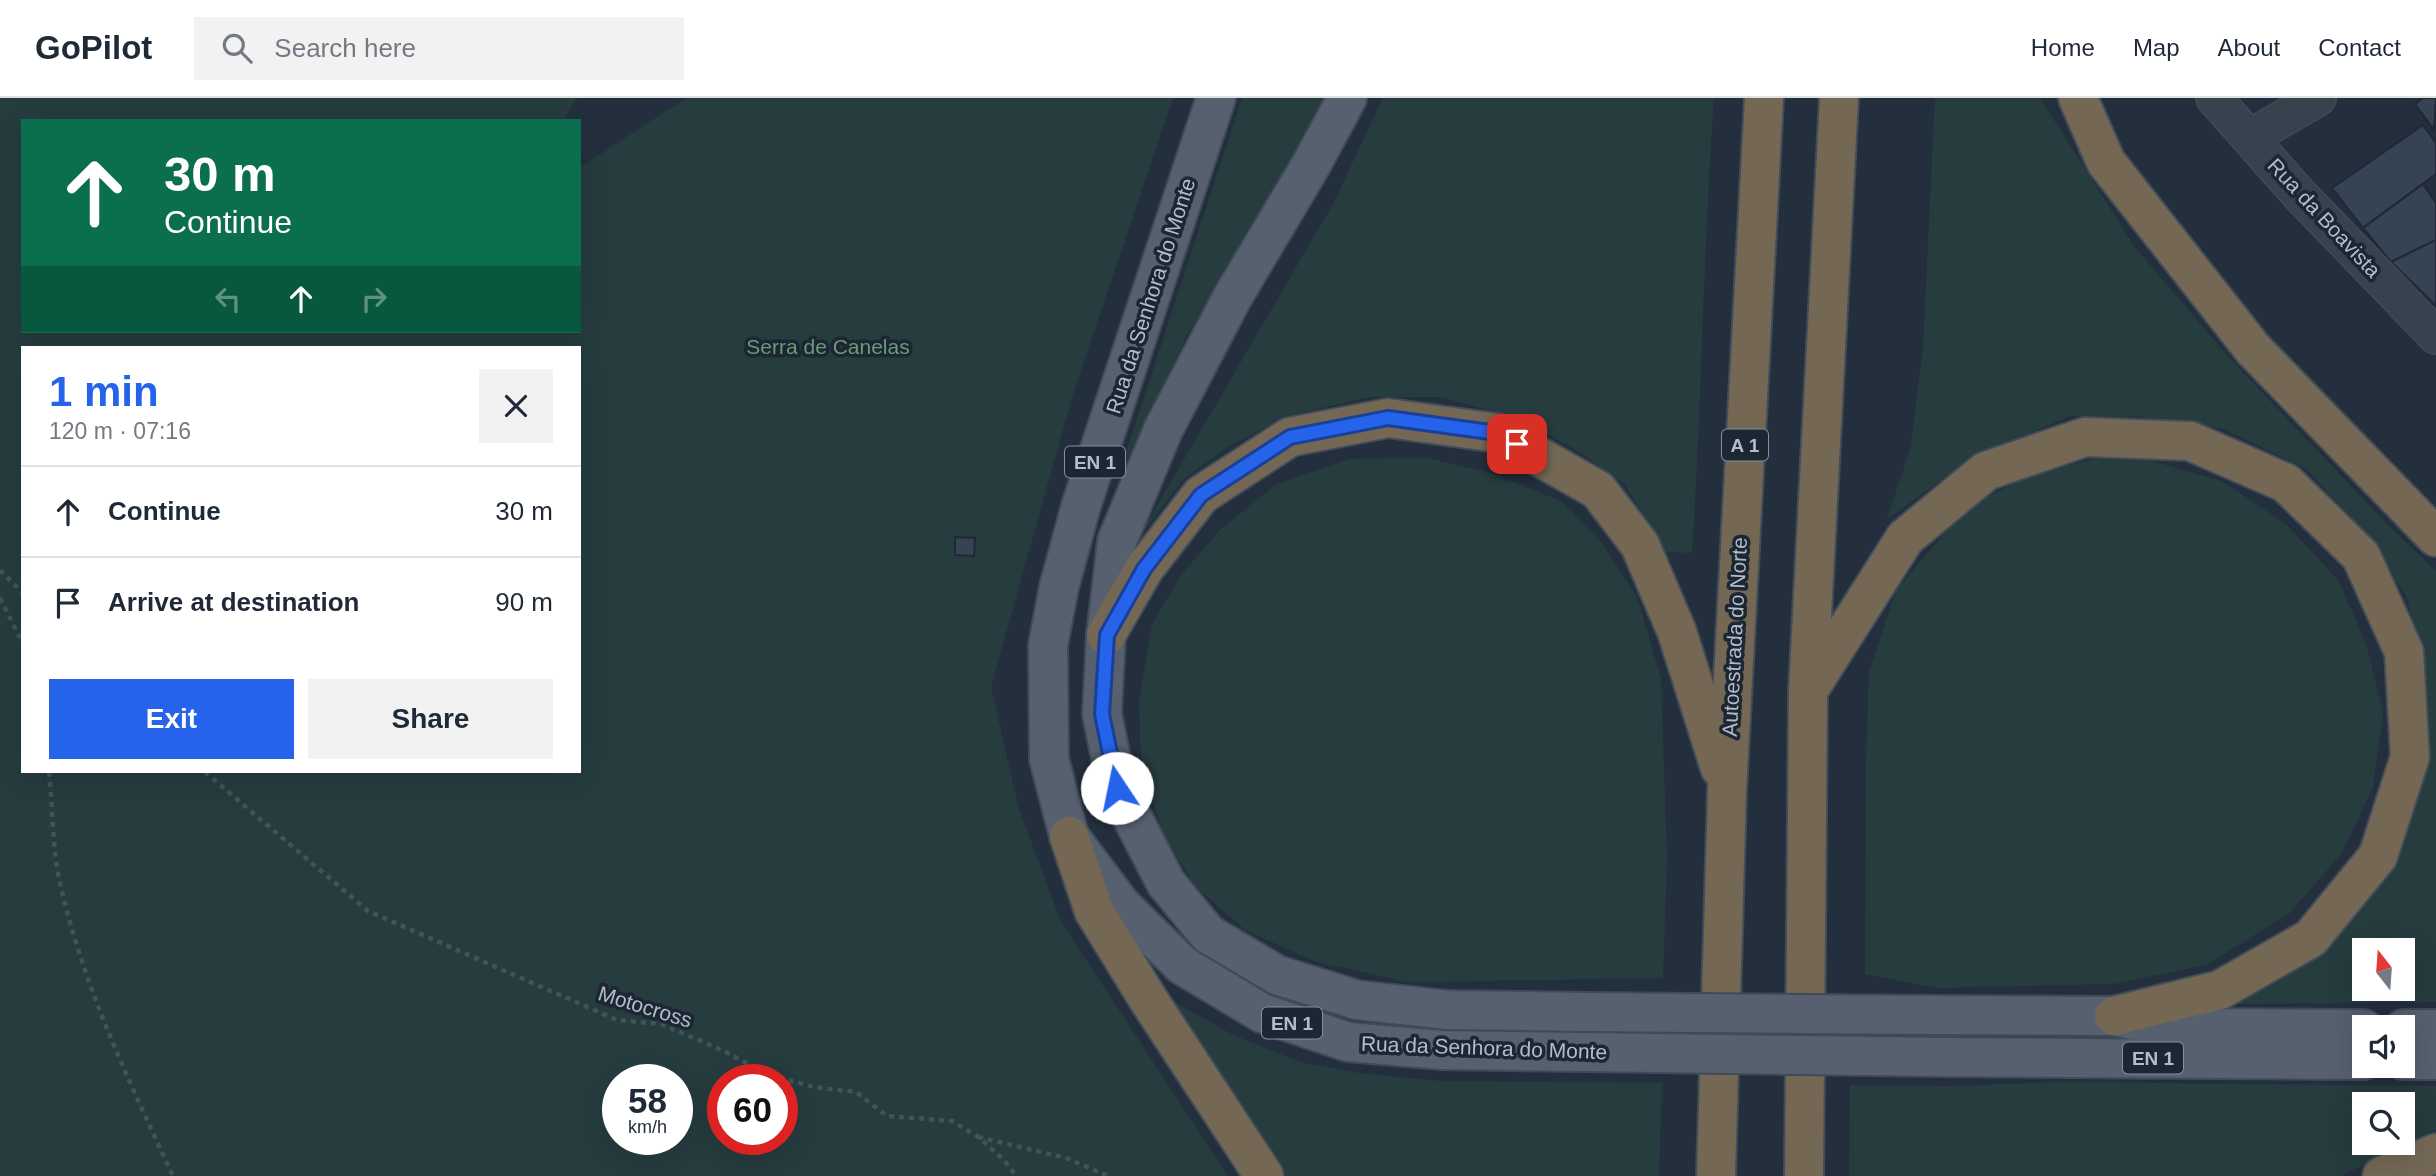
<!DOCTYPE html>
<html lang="en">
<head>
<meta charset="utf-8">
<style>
	body { margin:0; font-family:Helvetica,sans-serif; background:#f2f2f3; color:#1f2937; height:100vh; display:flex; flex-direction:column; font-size:26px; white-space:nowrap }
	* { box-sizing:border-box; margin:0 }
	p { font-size:23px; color:#747a83 }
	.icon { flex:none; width:38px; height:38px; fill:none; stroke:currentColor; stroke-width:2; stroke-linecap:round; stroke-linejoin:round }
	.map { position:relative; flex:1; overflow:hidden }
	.sheet { position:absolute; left:21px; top:248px; width:560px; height:427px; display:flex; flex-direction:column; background:#fff; border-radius:0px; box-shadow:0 7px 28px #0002 }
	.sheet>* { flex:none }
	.top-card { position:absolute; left:21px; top:21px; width:560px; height:214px; border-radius:0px; box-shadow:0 7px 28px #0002; background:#0b6e4f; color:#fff; overflow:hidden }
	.needle { width:46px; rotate:343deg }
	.fabs { position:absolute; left:2352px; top:840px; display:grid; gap:14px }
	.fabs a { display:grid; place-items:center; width:63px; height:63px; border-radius:0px; background:#fff; box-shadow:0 7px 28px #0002; font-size:35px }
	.speed { position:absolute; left:602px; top:966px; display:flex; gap:14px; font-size:35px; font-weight:700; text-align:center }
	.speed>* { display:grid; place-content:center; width:91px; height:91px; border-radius:50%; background:#fff; box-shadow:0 7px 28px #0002; line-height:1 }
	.speed small { font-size:18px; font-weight:400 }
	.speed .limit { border:10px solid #d22; background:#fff; color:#111 }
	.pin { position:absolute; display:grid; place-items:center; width:60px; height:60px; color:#fff; margin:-30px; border-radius:14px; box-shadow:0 4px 10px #0006 }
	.me { position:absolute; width:77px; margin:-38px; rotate:349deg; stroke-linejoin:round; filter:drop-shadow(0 0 5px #0008) }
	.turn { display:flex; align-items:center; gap:24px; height:147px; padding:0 28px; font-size:32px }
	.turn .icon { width:91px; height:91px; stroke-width:2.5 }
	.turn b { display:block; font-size:49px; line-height:60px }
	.lanes { display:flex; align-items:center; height:66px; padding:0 28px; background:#0003; justify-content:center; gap:35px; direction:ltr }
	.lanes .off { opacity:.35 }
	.round { display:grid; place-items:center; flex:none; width:74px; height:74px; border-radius:0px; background:#f2f2f3 }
	.overview { display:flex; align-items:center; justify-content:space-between; height:119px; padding:0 28px }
	h1 { font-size:42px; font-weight:800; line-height:52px; color:#2563eb }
	.cta { display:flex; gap:14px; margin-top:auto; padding:14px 28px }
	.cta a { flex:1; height:80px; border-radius:0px; background:#2563eb; color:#fff; font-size:28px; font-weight:800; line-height:80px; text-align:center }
	.cta a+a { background:#f2f2f3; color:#1f2937 }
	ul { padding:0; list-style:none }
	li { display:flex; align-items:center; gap:21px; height:91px; padding:0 28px; border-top:2px solid #e0e1e3 }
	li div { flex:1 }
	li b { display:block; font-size:26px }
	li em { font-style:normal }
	header { display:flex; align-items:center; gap:42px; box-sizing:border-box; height:98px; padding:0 35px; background:#fff; border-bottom:2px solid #e0e1e3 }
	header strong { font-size:33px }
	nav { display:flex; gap:38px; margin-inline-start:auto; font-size:24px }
	.search { width:490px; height:63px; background:#f2f2f3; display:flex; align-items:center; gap:18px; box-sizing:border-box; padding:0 24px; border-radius:0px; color:#747a83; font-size:26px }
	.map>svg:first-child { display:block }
</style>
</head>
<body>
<header>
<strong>GoPilot</strong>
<div class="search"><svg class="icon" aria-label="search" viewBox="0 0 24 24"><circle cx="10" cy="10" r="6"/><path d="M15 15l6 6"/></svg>Search here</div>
<nav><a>Home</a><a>Map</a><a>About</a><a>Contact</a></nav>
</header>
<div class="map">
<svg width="2436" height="1078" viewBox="0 0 2436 1078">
	<rect width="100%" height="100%" fill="#242f3e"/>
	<!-- green -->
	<g fill="#263c3f" fill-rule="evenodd">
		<path d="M0,0H577L563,23H23V233H579V70L686,0H1173L1072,299L991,589L1018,708L1060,822L1228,1078H0ZM23,250H579V674H23ZM618,982H677V1041H618ZM723,982H782V1041H723Z"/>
		<polygon points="1242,0 1327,0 1186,239 1116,385"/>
		<path d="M1383,0H1714C1703,152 1702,304 1692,455L1665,454L1624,385L1573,350L1506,317L1441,299H1370L1291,317L1227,349L1183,382L1137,442L1333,106Z"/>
		<path d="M1935,0H2040L2134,148L2225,255L2386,425L2436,473V904L2223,906L2339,834L2424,578L2407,499L2364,437L2307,371L2223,331L2141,319L2070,318L1973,360L1887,421L1911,348L1923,248ZM2364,852H2403V891H2364Z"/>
		<polygon points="1426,360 1491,375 1561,403 1602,445 1637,499 1661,580 1667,761 1663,880 1408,884 1316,864 1245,832 1195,788 1164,737 1141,668 1139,602 1152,527 1180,478 1220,432 1275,387 1349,361"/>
		<polygon points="2092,361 2152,363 2222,383 2286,426 2338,482 2366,545 2383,616 2373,690 2341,756 2290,815 2206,867 2113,886 1936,890 1865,876 1866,658 1869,574 1896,492 1966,410 2026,379"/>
		<polygon points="1169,901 1235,938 1300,964 1359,975 1441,983 1662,985 1659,1078 1278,1078"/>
		<path d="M2067,984L2436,988V1031L2341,1078H1849L1850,987L1948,988ZM2364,1006H2403V1045H2364Z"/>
	</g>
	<!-- building -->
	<g fill="#364354" stroke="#1f2835" stroke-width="2">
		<polygon points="2423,0 2436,0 2434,32 2415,6"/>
		<polygon points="2423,27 2436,45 2436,76 2363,130 2332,90"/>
		<polygon points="2423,86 2436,105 2436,142 2391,164 2363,130"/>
		<polygon points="2436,142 2436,208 2391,164"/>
		<polygon points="955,439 975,440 974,458 955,457"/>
	</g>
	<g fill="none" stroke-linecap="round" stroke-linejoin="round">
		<!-- minor casing -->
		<g stroke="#414a57" stroke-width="38">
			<g id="minor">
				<polyline points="2214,0 2298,95 2436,238"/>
				<polyline points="2251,39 2318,0"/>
			</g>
		</g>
		<!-- major casing -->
		<g stroke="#414a57" stroke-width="42">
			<g id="major">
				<polyline points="1216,0 1081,408 1059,489 1048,547 1049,661 1069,738 1121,807 1182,867 1262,915 1348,944 1443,952 1585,954"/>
				<polyline points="1347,0 1311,67 1232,200 1163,332 1117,443 1106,537 1102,616 1117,690 1166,785 1208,836 1277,877 1357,902 1448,912 1587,914"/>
				<polyline points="1937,917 2114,918 2166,930 2364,931"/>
				<polyline points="2403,931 2436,931"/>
				<polyline points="1941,959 2364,962"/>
				<polyline points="2403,962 2436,962"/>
			</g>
		</g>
		<!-- highway casing -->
		<g stroke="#434c59" stroke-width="42">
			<g id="highway">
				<polyline points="2078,0 2106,64 2253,251 2436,439"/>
				<polyline points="1106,537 1144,471 1201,397 1290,339 1388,320 1497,335 1598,392 1640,447 1677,534 1720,670"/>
				<polyline points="1808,593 1905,440 1986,373 2085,339 2190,343 2286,385 2361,458 2404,554 2410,659 2378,758 2311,840 2220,892 2114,918"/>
				<polyline points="1069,738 1094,813 1148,901 1264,1078"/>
				<polyline points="1716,1078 1727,693 1764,0"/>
				<polyline points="1804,1078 1808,593 1839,0"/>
				<polyline points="2382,1078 2436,1055"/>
			</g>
		</g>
		<!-- path -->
		<g stroke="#3f5557" stroke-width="4.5" stroke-dasharray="5 5" stroke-linecap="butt">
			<polyline points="0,472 23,495"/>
			<polyline points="0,500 23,546"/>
			<path d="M49,674C53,710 52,749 60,785C83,888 129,983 173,1078"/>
			<polyline points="205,674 368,813 617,922 661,926 724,953 769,977 814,989 856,994 887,1018 952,1023 977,1038 1004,1062 1016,1078"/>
			<polyline points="978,1039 1066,1060 1108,1078"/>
		</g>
		<!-- minor -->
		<use href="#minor" stroke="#38414e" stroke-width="35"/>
		<!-- major -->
		<use href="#major" stroke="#56606e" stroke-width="38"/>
		<!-- highway -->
		<use href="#highway" stroke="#746855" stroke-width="38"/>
		<!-- major-bridge casing -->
		<g stroke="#414a57" stroke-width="42" stroke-linecap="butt">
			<g id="major-bridge">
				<polyline points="1587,914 1937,917"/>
				<polyline points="1585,954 1941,959"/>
			</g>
		</g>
		<!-- major-bridge -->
		<use href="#major-bridge" stroke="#56606e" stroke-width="38"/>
	</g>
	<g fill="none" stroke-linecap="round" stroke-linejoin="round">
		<!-- route casing -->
		<g stroke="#184099" stroke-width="18">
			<polyline id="route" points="1117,690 1102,616 1107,537 1144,471 1201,397 1290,339 1388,320 1497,335 1517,346"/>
		</g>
		<!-- route -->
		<use href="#route" stroke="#2563eb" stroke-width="12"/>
	</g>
	<g text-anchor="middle" stroke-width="7" stroke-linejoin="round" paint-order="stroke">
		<!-- shield labels -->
		<g fill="#1d2633" stroke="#878f9c" stroke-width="2">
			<rect x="1722" y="331.5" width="46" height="31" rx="5"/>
			<rect x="1065" y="348.5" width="60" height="31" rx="5"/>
			<rect x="1262" y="909.5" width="60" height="31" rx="5"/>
			<rect x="2123" y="944.5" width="60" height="31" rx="5"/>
		</g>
		<g font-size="19" font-weight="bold" fill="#b4bcc9">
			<text x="1745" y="354">A 1</text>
			<text x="1095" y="371">EN 1</text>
			<text x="1292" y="932">EN 1</text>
			<text x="2153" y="967">EN 1</text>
		</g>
		<!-- street labels -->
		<g font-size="21" fill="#b4bcc9" stroke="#1d2633">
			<text transform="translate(2324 120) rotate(47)" y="7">Rua da Boavista</text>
			<text transform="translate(1151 198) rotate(-72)" y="7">Rua da Senhora do Monte</text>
			<text transform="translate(1735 539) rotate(-87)" y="7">Autoestrada do Norte</text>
			<text transform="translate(645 909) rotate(17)" y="7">Motocross</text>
			<text transform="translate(1484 950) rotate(2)" y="7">Rua da Senhora do Monte</text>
		</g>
		<!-- park labels -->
		<g font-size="21" fill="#6b9a76" stroke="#1d2633">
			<text x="828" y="256">Serra de Canelas</text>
		</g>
	</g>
</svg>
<div class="fabs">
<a><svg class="needle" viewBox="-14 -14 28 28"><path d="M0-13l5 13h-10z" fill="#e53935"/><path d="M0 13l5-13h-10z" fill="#747a83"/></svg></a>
<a><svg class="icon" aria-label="sound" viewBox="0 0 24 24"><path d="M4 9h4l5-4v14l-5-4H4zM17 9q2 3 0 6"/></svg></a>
<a><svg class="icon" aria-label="search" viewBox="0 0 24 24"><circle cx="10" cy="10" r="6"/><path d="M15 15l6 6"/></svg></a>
</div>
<div class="speed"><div>58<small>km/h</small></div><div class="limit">60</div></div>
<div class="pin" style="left:1517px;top:346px;background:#d93025"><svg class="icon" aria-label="arrive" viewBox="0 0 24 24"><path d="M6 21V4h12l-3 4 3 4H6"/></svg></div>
<svg class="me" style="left:1117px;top:690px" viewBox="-20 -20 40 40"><circle r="19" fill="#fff"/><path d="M0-13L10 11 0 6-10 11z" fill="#2563eb"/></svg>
<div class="top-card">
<div class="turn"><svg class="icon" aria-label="ahead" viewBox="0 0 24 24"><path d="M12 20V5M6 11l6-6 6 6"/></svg><div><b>30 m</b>Continue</div></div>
<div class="lanes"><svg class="icon off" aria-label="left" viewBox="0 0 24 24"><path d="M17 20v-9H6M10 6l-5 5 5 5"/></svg><svg class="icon" aria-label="ahead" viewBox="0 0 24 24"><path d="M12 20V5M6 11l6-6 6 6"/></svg><svg class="icon off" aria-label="right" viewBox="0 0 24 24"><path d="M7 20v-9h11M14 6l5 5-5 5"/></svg></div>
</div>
<section class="sheet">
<div class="overview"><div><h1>1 min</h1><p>120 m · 07:16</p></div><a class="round"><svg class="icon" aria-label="close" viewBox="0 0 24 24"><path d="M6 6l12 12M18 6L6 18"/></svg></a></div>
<ul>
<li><svg class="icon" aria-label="ahead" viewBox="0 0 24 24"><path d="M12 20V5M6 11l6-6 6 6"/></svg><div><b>Continue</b></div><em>30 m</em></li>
<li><svg class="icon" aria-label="arrive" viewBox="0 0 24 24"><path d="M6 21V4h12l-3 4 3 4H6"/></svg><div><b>Arrive at destination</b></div><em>90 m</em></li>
</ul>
<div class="cta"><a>Exit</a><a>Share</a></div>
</section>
</div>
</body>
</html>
